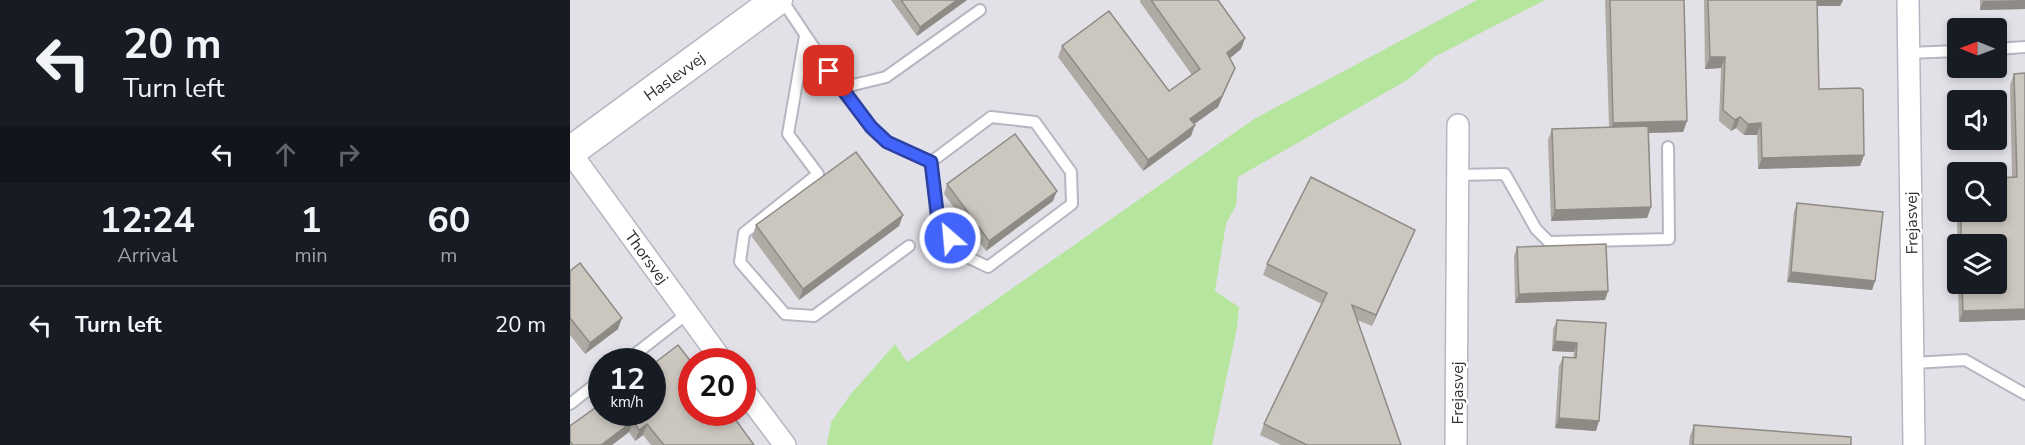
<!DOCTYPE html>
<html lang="en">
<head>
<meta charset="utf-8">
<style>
	body { margin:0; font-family:"Nunito Sans",sans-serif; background:#242831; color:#f1f3f6; height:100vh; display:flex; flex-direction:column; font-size:22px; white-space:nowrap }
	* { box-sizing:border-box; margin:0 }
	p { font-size:20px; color:#9ea1a6 }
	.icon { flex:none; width:33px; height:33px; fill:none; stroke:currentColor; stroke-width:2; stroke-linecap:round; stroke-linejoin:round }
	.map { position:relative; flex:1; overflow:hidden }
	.details { display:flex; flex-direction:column; background:#171b24; width:570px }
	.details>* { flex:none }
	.hud { background:#171b24; color:#f1f3f6; overflow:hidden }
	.needle { width:39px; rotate:271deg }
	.fabs { position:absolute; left:1377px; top:18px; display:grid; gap:12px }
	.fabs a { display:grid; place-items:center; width:60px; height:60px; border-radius:6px; background:#171b24; box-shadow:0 3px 9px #0003; font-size:30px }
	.speed { position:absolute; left:18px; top:348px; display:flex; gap:12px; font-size:30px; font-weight:700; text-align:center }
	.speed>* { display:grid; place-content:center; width:78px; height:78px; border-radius:50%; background:#171b24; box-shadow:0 3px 9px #0003; line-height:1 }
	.speed small { font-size:15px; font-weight:400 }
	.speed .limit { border:9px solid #d22; background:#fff; color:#111 }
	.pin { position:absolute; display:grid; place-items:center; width:51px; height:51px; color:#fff; margin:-26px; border-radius:12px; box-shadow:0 3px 9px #0006 }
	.me { position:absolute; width:66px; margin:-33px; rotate:333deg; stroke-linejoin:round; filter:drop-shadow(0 0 4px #0008) }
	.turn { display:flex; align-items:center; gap:21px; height:126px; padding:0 24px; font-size:27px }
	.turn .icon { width:78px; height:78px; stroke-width:2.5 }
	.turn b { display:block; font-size:42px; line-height:51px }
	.lanes { display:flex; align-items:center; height:57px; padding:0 24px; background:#0003; justify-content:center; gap:30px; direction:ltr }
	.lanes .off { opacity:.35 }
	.eta { display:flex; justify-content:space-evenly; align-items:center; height:102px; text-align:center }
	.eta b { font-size:36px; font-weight:700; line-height:42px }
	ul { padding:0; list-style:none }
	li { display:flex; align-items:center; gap:18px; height:78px; padding:0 24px; border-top:2px solid #363941 }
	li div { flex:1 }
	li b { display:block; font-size:22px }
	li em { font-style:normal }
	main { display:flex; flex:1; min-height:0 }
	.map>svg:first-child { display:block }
</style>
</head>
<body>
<main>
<section class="details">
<div class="hud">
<div class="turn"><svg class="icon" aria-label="left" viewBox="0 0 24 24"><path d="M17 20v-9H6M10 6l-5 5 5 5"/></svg><div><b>20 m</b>Turn left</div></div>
<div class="lanes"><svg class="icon" aria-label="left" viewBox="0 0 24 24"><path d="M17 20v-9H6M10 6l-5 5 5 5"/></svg><svg class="icon off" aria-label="ahead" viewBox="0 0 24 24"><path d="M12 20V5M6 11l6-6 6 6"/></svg><svg class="icon off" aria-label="right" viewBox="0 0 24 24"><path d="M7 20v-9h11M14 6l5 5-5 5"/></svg></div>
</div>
<div class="eta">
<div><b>12:24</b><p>Arrival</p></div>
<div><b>1</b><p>min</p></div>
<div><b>60</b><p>m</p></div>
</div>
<ul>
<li><svg class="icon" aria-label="left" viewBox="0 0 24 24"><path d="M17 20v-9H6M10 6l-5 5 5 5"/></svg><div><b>Turn left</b></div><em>20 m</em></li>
</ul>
</section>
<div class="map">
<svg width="1455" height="445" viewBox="0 0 1455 445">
	<rect width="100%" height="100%" fill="#efe9e1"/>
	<!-- industrial -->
	<path fill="#e3e1e8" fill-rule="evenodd" d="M0,0H1455V445H0ZM1388,28H1426V68H1388ZM1388,100H1426V140H1388ZM1388,172H1426V212H1388ZM1388,244H1426V284H1388ZM32,362H82V412H32ZM122,362H172V412H122Z"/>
	<!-- green -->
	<polygon fill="#b6e59e" points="907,0 975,0 864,57 839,79 668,177 666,205 656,224 645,291 669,307 667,328 642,445 257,445 261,422 280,395 325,344 337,362 684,119"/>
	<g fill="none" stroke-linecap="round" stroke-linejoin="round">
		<!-- lane casing -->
		<g stroke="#b4b7c1" stroke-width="14">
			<g id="lane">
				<polyline points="212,0 271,88 301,127 317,142 361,162 421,117 465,122 501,172 502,204 418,267 393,255 367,220 361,162"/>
				<polyline points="235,36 218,134 248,174 174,233 170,262 215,314 244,316 339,246"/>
				<polyline points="1426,49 1455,47"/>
				<polyline points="1338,53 1388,51"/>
				<polyline points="271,88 316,77 410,10"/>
				<polyline points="888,175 935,174 966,229 979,242 1099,239 1098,147"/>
				<polyline points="55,362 118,313"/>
				<polyline points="1343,363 1395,360 1455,394"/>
				<polyline points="0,404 32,379"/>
			</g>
		</g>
		<!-- street casing -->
		<g stroke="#b4b7c1" stroke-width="24">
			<g id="street">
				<polyline points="1338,0 1344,445"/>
				<polyline points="0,152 153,362"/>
				<polyline points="172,388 215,445"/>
				<polyline points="886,445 888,125"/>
			</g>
		</g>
		<!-- secondary casing -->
		<g stroke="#b4b7c1" stroke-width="33">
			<polyline id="secondary" points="0,152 207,0"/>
		</g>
		<!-- lane -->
		<use href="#lane" stroke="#fff" stroke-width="10"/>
		<!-- street -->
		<use href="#street" stroke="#fff" stroke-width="21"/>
		<!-- secondary -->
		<use href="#secondary" stroke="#fff" stroke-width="30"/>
	</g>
	<!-- wall -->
	<g fill="#afaba4">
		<polygon points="321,0 397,0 347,36"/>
		<polygon points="570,0 648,0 675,38 671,49 660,58 665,68 648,107 624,124 621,136 573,171 488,57 492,46 599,91 622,75 570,2"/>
		<polygon points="1035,0 1114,0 1117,121 1113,132 1079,133 1081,207 1077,218 981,221 978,140 982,129 1039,127"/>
		<polygon points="1134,0 1273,0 1270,6 1247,6 1249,89 1294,155 1290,166 1188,169 1187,135 1174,135 1166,128 1161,131 1149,121 1151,68 1135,69"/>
		<polygon points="1410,0 1455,0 1455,9 1410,10"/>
		<polygon points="1444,74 1455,320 1389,322 1388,284 1426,284 1426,244 1388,244 1388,259 1386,190 1388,185 1388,212 1426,212 1442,177 1440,85"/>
		<polygon points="377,184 483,201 416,251 374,194"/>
		<polygon points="1227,203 1305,281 1302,290 1217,282 1224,212"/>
		<polygon points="333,215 329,226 229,300 182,237 186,225"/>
		<polygon points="840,241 802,326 787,320 831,445 711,445 690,435 694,424 752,304 693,275 697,264"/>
		<polygon points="947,247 1038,291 1035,300 945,303 944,256"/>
		<polygon points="0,271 48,329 15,354 0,335"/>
		<polygon points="987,320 1036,323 1026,431 985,428 989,366 993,357 1003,358 1004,352 982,351 983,329"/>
		<polygon points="32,403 184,445 81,445 73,435 65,441 59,432 42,445 0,445 0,426"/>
		<polygon points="1124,425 1281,445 1119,445 1120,436"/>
	</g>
	<!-- shaded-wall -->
	<g fill="#8e8b86">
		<polygon points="387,0 397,0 347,36 350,27"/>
		<polygon points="1245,0 1273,0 1270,6 1243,6"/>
		<polygon points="1455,0 1455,9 1410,10 1413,1"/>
		<polygon points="675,38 671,49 653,64 657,53"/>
		<polygon points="1140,57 1155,57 1151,68 1135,69"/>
		<polygon points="665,68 648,107 616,130 620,119"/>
		<polygon points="1170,117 1166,128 1161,131 1165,120"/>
		<polygon points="1117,121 1113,132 1039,134 1043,123"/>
		<polygon points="1191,123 1187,135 1174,135 1178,124"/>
		<polygon points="625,125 621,136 573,171 578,160"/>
		<polygon points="1294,155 1290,166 1188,169 1192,158"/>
		<polygon points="487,191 483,201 416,251 419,241"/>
		<polygon points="1081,207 1077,218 981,221 985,210"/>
		<polygon points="333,215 329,226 229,300 233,289"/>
		<polygon points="845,230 840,241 802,326 806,315"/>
		<polygon points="1221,272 1305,281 1302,290 1217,282"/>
		<polygon points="1038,291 1035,300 945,303 949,294"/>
		<polygon points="1455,309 1455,320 1389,322 1393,311"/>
		<polygon points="52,318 48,329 15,354 20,343"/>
		<polygon points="985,341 1007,343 1004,352 982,351"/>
		<polygon points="989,418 1029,421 1026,431 985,428"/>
		<polygon points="63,421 59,432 42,445 31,445"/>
		<polygon points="77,424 73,435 65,441 69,430"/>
	</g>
	<!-- building -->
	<g fill="#cbc7bf" stroke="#8e8b86" stroke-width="1.5">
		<polygon points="331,0 387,0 350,27"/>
		<polygon points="581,0 648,0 675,38 657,53 665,68 652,96 620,119 625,125 578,160 492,46 539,11 599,91 630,69"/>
		<polygon points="1040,0 1114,0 1117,121 1043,123"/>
		<polygon points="1138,0 1247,0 1249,89 1290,88 1293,90 1294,155 1192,158 1191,123 1178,124 1170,117 1165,120 1153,110 1155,57 1140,57"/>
		<polygon points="1455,73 1455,309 1393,311 1392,284 1426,284 1426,244 1391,244 1391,212 1426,212 1426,178 1447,177 1444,74"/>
		<polygon points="1078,126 1081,207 985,210 982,129"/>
		<polygon points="445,134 487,191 419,241 377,184"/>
		<polygon points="286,152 333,215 233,289 186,225"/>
		<polygon points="741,177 845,230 806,315 782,305 831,445 737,445 694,424 757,293 697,264"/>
		<polygon points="1227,203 1313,212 1305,281 1221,272"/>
		<polygon points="1036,244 1038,291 949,294 947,247"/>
		<polygon points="10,263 52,318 20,343 0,318 0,271"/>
		<polygon points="987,320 1036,323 1029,421 989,418 993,357 1006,358 1007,343 985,341"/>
		<polygon points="108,345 122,363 122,412 160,412 184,445 94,445 77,424 69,430 63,421 31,445 3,445 0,441 0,426 32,403 32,412 82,412 82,365"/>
		<polygon points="1124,425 1281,437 1281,445 1123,445"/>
	</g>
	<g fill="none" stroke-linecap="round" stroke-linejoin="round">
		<!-- route casing -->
		<g stroke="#2b41a3" stroke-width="15">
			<polyline id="route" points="259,71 301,127 317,142 361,162 368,220 380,238"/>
		</g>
		<!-- route -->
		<use href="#route" stroke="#4264fb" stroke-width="10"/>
	</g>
	<g text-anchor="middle" stroke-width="5" stroke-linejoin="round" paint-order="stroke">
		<!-- street labels -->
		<g font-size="16" fill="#2e2e2e" stroke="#fff">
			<text transform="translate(104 76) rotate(-36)" y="6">Haslevvej</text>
			<text transform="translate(1341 223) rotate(-91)" y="6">Frejasvej</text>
			<text transform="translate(77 257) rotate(54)" y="6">Thorsvej</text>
			<text transform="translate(887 393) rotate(-90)" y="6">Frejasvej</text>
		</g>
	</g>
</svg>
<div class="fabs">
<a><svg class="needle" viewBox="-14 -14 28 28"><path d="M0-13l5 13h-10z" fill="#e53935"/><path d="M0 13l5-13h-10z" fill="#9ea1a6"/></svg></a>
<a><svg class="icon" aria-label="sound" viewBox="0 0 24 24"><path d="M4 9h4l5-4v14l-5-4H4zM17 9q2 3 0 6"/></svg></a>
<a><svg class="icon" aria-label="search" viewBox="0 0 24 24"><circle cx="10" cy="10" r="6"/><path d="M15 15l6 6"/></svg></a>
<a><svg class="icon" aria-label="layers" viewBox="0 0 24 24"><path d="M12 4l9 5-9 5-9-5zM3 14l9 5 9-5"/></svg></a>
</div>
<div class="speed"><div>12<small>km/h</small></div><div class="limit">20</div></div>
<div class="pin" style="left:259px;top:71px;background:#d93025"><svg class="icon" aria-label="arrive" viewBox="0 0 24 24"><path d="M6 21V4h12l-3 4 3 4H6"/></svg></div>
<svg class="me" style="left:380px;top:238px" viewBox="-20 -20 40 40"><circle r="17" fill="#4264fb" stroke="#fff" stroke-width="3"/><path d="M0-11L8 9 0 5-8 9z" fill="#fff"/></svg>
</div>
</main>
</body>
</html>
